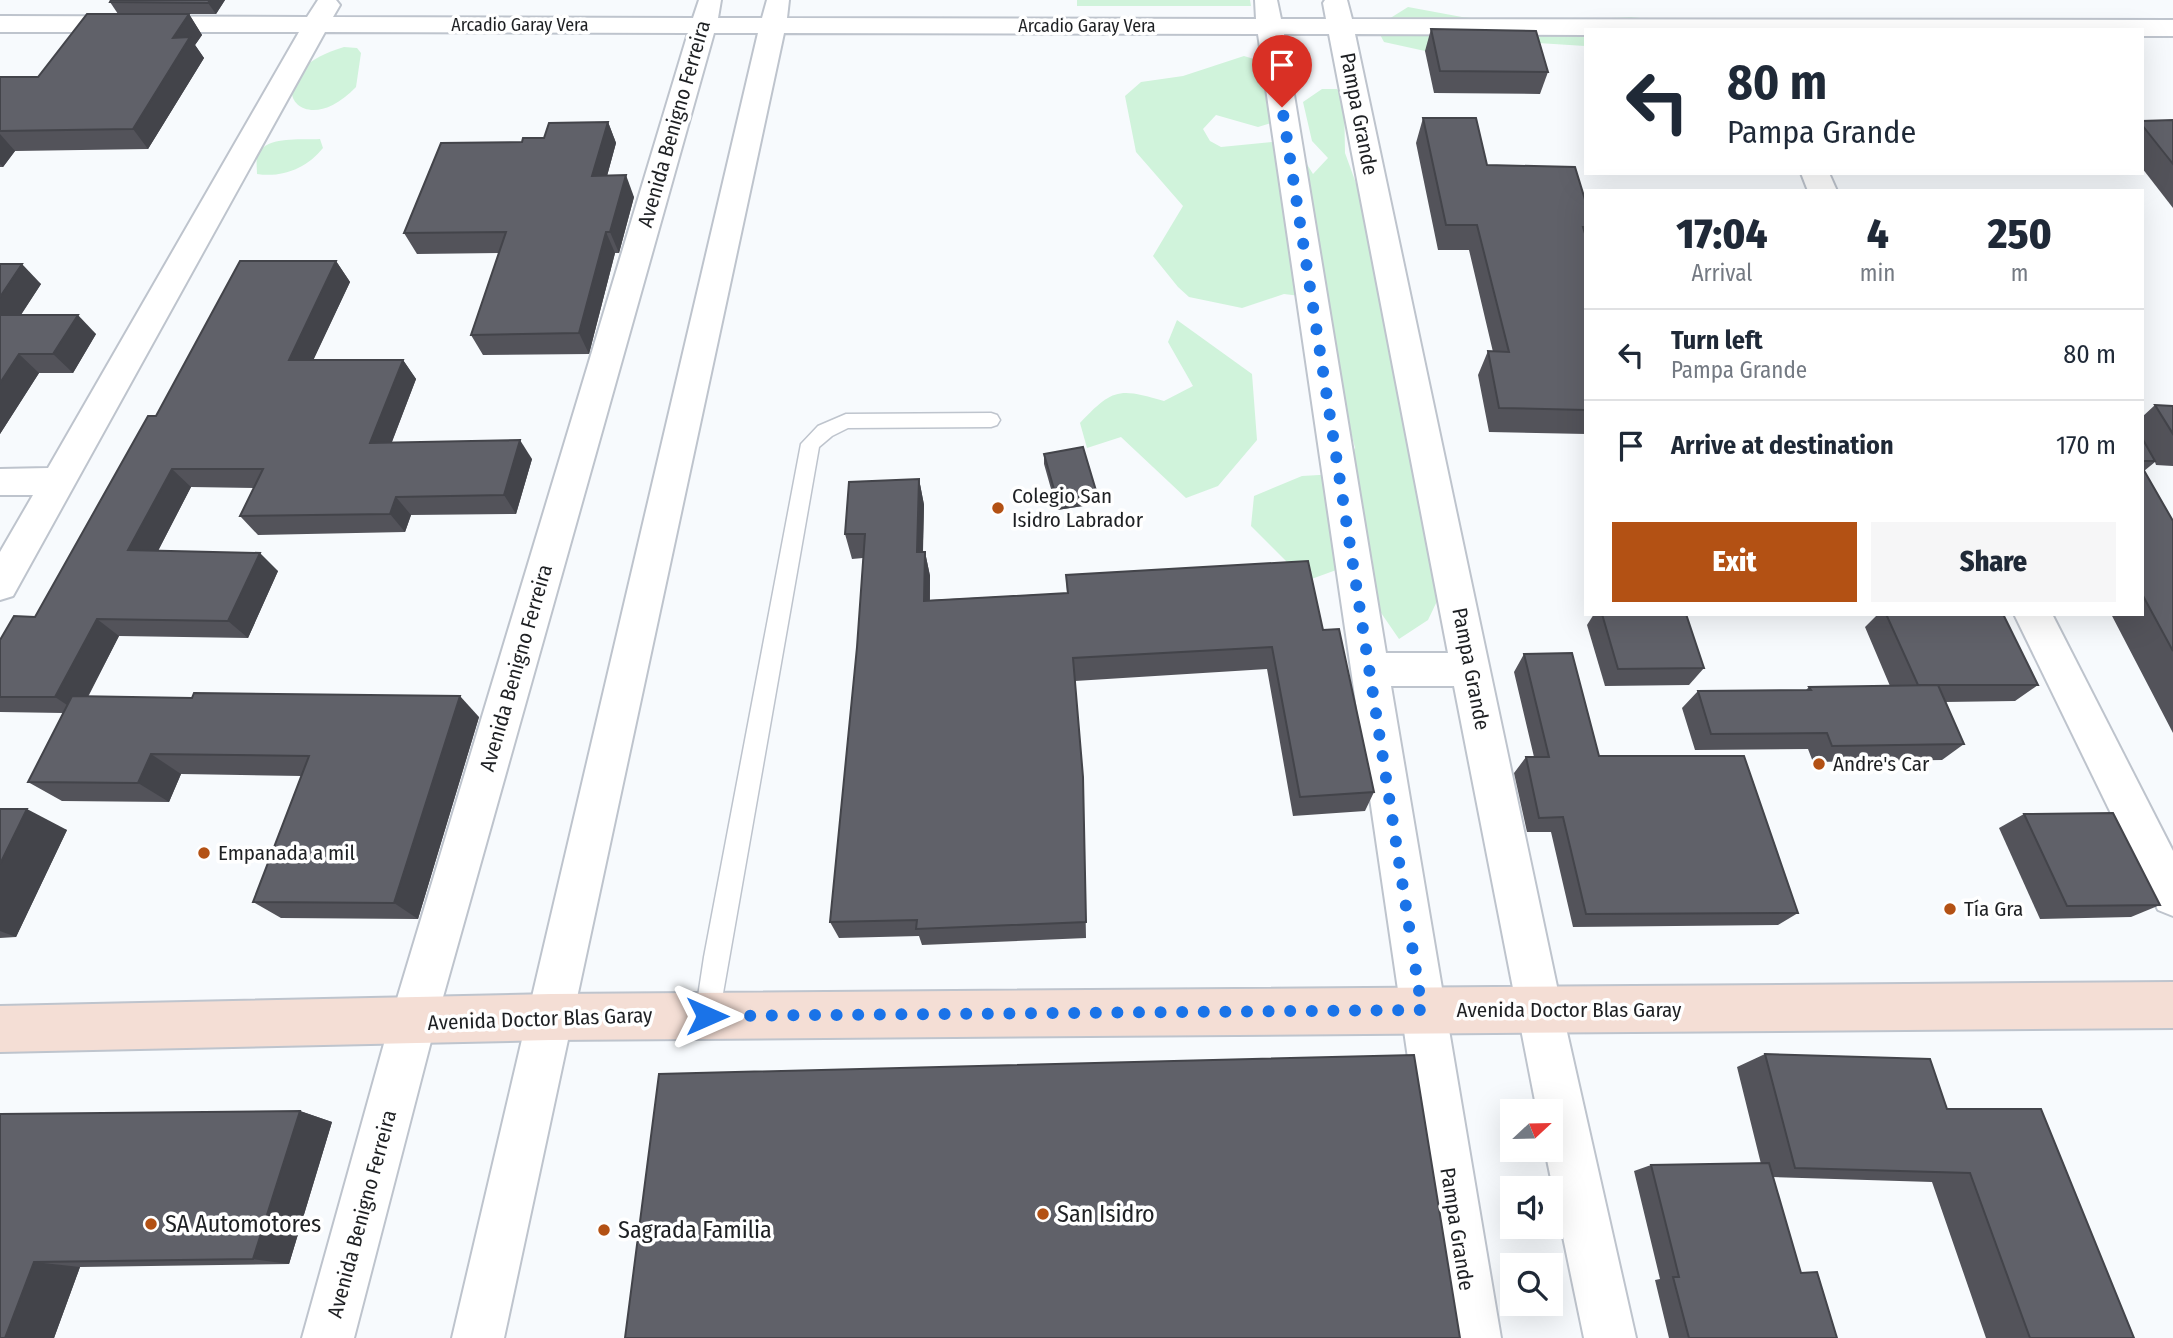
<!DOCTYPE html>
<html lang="en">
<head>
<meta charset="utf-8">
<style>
	body { margin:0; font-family:"Fira Sans Condensed",sans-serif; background:#f6f6f7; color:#1f2937; height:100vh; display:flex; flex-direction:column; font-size:26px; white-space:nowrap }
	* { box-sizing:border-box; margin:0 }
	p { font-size:23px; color:#747a83 }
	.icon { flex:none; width:38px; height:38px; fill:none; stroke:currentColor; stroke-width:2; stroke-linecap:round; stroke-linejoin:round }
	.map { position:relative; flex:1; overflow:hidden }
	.drawer { position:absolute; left:1584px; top:189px; width:560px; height:427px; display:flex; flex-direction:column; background:#fff; border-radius:0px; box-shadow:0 7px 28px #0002 }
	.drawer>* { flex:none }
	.hud { position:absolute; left:1584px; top:28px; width:560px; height:147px; border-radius:0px; box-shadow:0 7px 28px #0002; background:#fff; color:#1f2937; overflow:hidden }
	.needle { width:46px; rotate:68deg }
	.buttons { position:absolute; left:1500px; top:1099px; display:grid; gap:14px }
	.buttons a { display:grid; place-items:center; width:63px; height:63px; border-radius:0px; background:#fff; box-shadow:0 7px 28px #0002; font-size:35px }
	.pin { position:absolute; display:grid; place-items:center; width:60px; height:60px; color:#fff; margin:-72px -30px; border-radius:50% 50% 50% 0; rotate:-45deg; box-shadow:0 0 7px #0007 }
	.pin .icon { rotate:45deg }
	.me { position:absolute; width:77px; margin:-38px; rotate:90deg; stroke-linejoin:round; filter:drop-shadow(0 0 5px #0008) }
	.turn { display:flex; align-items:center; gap:24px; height:147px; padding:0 28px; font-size:32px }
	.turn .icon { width:91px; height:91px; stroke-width:2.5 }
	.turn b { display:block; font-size:49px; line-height:60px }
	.eta { display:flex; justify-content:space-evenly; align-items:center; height:119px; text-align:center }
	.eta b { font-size:42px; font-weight:800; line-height:49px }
	.action { display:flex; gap:14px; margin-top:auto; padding:14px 28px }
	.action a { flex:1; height:80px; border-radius:0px; background:#b35114; color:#fff; font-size:28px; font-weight:800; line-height:80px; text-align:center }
	.action a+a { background:#f6f6f7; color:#1f2937 }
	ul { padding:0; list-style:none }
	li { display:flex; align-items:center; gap:21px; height:91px; padding:0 28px; border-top:2px solid #e0e1e3 }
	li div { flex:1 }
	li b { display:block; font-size:26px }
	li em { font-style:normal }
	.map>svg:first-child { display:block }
</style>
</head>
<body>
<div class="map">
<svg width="2173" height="1338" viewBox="0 0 2173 1338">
	<rect width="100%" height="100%" fill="#f7fafd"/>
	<!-- green -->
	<g fill="#d0f3db">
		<polygon points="1077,0 1250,0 1251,6 1077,6"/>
		<polygon points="1408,7 1462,17 1518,23 1631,17 1689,23 1586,30 1585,46 1538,43 1425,51 1384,42 1376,27"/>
		<path d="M344,47L357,48L361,53L356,87C299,147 251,74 344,47Z"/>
		<polygon points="1244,56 1270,64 1281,120 1258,127 1216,115 1203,129 1210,141 1221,147 1292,140 1313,174 1328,158 1312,141 1303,102 1322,89 1337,89 1344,97 1345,153 1397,296 1461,551 1428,620 1399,639 1377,607 1372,557 1306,581 1251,526 1254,496 1302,476 1336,474 1355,448 1316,298 1284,294 1242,308 1189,297 1178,287 1153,256 1183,206 1136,152 1125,96 1141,82 1183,76"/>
		<path d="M320,139L323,148C307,168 283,178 257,174C257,169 256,162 257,157C262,135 303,140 320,139Z"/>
		<path d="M1177,320L1252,374L1257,440L1218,486L1186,498L1121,437L1087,448L1080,423C1113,388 1119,388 1164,401L1193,386L1168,342Z"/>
	</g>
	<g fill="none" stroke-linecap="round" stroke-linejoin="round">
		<!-- lane casing -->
		<g stroke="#bec4cd" stroke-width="3">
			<polygon id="lane" points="991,413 997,415 1000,420 997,425 991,427 848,428 832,436 819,447 719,1016 716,1025 707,1028 698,1025 695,1016 704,957 801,444 818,426 846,414"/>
		</g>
		<!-- street casing -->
		<g stroke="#bec4cd" stroke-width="4">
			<g id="street">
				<path d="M318,0H336L340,5L333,17L693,18L699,0H721L718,18H762L767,0H789L787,18L1256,19L1255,0H1277L1281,19H1326L1323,3L1325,0H1347L1352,19L2173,20V36H2142V30H1586V35L1355,34L1562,1010L1636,1338H1584L1545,1150H1550V1111H1537L1454,686H1391L1501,1338H1449L1258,34L784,33L504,1338H452L758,33H714L436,1022L354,1338H302L390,1022L688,33L325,32L13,596L0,600V552L33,495H0V469L48,468L299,32H0V16L307,17ZM1284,34H1329L1448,653H1386Z"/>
				<polygon points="1801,173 1829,173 1837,191 1808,191"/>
				<polygon points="2014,614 2052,614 2173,851 2173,916 2158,910"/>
			</g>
		</g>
		<!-- secondary casing -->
		<g stroke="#bec4cd" stroke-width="4">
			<polygon id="secondary" points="2173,982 2173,1028 551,1040 0,1052 0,1006 551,994"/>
		</g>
		<!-- lane -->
		<use href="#lane" fill="#fff" fill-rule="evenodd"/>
		<!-- street -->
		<use href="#street" fill="#fff" fill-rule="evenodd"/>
		<!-- secondary -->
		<use href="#secondary" fill="#f4ded5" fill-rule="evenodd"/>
	</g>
	<!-- wall -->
	<g fill="#53535a">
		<polygon points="111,0 225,0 216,14 118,14 110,2"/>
		<polygon points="189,14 202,35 195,45 204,58 148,149 15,151 3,167 0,167 0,77 38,77"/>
		<polygon points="1431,29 1548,72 1540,94 1434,93 1425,51"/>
		<polygon points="1423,118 1487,165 1586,203 1586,434 1489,432 1478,375 1488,351 1493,352 1469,250 1438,250 1416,143"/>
		<polygon points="2173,120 2173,208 2142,168 2142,121"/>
		<polygon points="608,122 616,143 607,176 634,197 619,253 615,253 589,354 483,355 471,335 499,253 417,254 404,233 522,142"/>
		<polygon points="336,261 350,282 313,360 403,360 416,379 392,442 532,459 516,514 411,515 405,532 258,535 240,516 254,488 191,487 158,551 278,571 248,638 119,636 88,697 479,717 418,919 281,918 253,902 302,776 181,774 169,802 62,801 28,782 63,713 0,712 0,640 35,617 156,416"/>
		<polygon points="0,264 41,284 21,315 96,334 73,373 39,373 0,434"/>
		<polygon points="2155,405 2173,406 2173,466 2156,465 2155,462 2144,471 2173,521 2173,733 2111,614 2142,614 2142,417"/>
		<polygon points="1044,454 1096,504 1057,510 1044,464"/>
		<polygon points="919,479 924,505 923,552 925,552 930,576 930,600 1067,593 1066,575 1323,630 1374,792 1365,811 1293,816 1267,669 1075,681 1083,777 1086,938 922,945 919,936 839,938 830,922 857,647 863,558 852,559 845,534"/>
		<polygon points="1594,614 1686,614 1704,668 1689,685 1605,686 1587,625"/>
		<polygon points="1878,614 2003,614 2038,685 2015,701 1945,702 1964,744 1942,760 1813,762 1808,749 1695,750 1682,708 1698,691 1806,690 1809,687 1890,686 1865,627"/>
		<polygon points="1524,654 1599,756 1798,913 1778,925 1573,927 1551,832 1527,832 1514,773 1526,757 1534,757 1514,672"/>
		<polygon points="0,809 67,830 16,937 0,938"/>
		<polygon points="2024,814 2160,905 2131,917 2040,919 1999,828"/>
		<polygon points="1765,1054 1947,1109 2134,1338 1986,1338 1932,1182 1773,1177 1801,1273 1837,1338 1669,1338 1655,1280 1660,1279 1634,1171 1651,1165 1761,1164 1737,1067"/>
		<polygon points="300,1111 332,1122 289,1264 80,1267 54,1338 0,1338 0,1114"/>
	</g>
	<!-- shaded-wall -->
	<g fill="#43444a">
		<polygon points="210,0 225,0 216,14 208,3"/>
		<polygon points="189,14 202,35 195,45 204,58 148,149 133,129 173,38"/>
		<polygon points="608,122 616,143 601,198 592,176"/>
		<polygon points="0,134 15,151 3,167 0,164"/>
		<polygon points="626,175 634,197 619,253 610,232"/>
		<polygon points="606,232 615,253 589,354 579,333"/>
		<polygon points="336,261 350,282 304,380 289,360"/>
		<polygon points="22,264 41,284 8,334 0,327 0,297"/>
		<polygon points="78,315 96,334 73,373 53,354"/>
		<polygon points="19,354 39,373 0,434 0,383"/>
		<polygon points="403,360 416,379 384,462 370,443"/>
		<polygon points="520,440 532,459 516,514 504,495"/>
		<polygon points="172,469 191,487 149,568 128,550"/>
		<polygon points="919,479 924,505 922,576 917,552"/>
		<polygon points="1097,494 1096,504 1057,510 1057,500"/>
		<polygon points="396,497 411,515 405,532 390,514"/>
		<polygon points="925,552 930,576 929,624 924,601"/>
		<polygon points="260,553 278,571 248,638 228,621"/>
		<polygon points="97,619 119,636 79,713 55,697"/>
		<polygon points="460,696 479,717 418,919 394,903"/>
		<polygon points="151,754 181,774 169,802 138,783"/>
		<polygon points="27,809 67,830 16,937 0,931 0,864"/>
		<polygon points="300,1111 332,1122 289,1264 253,1259"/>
		<polygon points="34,1262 80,1267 54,1338 5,1338"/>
	</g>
	<!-- building -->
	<g fill="#606169" stroke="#43444a" stroke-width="2">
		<polygon points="111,0 210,0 208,3 110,2"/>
		<polygon points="87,14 189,14 173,38 190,37 133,129 0,131 0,77 38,77"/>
		<polygon points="1431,29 1536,31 1548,72 1440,71"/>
		<polygon points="1423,118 1476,118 1487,165 1575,167 1586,203 1586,227 1583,227 1586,237 1586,410 1499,408 1488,351 1509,352 1477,225 1446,225"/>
		<polygon points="2173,120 2173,164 2142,125 2142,121"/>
		<polygon points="608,122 592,176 626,175 610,232 606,232 579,333 471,335 506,232 404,233 441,143 522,142 523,138 544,138 549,123"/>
		<polygon points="240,261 336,261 289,360 403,360 370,443 520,440 504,495 396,497 390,514 240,516 263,469 172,469 128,550 260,553 228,621 97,619 55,697 0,697 0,640 14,616 35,617 148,416 156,416"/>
		<polygon points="0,264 22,264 0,297"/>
		<polygon points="0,315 78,315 53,354 19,354 0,383"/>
		<polygon points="2155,405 2173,406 2173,434"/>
		<polygon points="2142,438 2155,461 2142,461"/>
		<polygon points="1083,447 1097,494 1057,500 1044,454"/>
		<polygon points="2142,467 2173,521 2173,651 2142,594"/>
		<polygon points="919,479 917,552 925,552 924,601 1068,593 1066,575 1308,561 1323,630 1339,629 1374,792 1300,797 1272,647 1073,658 1083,777 1086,922 916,929 917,920 830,922 857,647 865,534 845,534 849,482"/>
		<polygon points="1602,614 1686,614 1704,668 1618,669"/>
		<polygon points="1886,614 2003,614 2038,685 1918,685"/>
		<polygon points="1572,653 1599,756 1744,756 1798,913 1586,914 1563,817 1539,818 1526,757 1549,757 1524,654"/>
		<polygon points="1938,685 1964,744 1832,746 1827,733 1711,734 1698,691 1811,690 1809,687"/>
		<polygon points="194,693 460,696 394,903 253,902 309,756 151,754 138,783 28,782 72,696 192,698"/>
		<polygon points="0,809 27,809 0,864"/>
		<polygon points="2113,813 2160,905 2067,906 2024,814"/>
		<polygon points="1765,1054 1930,1059 1947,1109 2041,1109 2134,1338 2030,1338 1970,1173 1795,1168"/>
		<polygon points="1414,1055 1460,1338 625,1338 659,1074"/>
		<polygon points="300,1111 253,1259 34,1262 5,1338 0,1338 0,1114"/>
		<polygon points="1769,1163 1801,1273 1817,1272 1837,1338 1689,1338 1673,1277 1679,1277 1651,1165"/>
	</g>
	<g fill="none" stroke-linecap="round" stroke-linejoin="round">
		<!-- route -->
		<polyline stroke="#1a73e8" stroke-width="12" stroke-dasharray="0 21.6" points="707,1016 1422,1010 1282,107"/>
	</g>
	<!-- markers -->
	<g fill="#b35114" stroke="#fff" stroke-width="2.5">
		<circle cx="998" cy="508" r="7"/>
		<circle cx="1819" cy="764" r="7"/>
		<circle cx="204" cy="853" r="7"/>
		<circle cx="1950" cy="909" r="7"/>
		<circle cx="1043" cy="1214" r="7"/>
		<circle cx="151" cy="1224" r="7"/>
		<circle cx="604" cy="1230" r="7"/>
	</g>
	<g text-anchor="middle" stroke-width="7" stroke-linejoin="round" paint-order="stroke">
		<!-- far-street labels -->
		<g font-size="18" fill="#1e2023" stroke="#fff">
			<text x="520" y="31">Arcadio Garay Vera</text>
			<text x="1087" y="32">Arcadio Garay Vera</text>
		</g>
		<!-- street labels -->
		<g font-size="21" fill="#1e2023" stroke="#fff">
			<text transform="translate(1359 114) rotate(79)" y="7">Pampa Grande</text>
			<text transform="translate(674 124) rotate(-74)" y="7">Avenida Benigno Ferreira</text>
			<text transform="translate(516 668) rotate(-74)" y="7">Avenida Benigno Ferreira</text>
			<text transform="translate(1471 669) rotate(79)" y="7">Pampa Grande</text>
			<text x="1569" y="1017">Avenida Doctor Blas Garay</text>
			<text transform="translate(540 1019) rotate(-2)" y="7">Avenida Doctor Blas Garay</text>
			<text transform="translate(362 1214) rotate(-75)" y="7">Avenida Benigno Ferreira</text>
			<text transform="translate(1457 1229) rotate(81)" y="7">Pampa Grande</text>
		</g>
		<!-- poi labels -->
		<g font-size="21" fill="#1e2023" stroke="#fff" text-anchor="start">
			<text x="1012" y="503">Colegio San<tspan x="1012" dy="24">Isidro Labrador</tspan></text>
			<text x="1833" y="771">Andre's Car</text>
			<text x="218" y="860">Empanada a mil</text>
			<text x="1964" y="916">Tía Gra</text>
		</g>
		<!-- near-poi labels -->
		<g font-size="24" fill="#1e2023" stroke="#fff" text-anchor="start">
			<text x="1057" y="1222">San Isidro</text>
			<text x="165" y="1232">SA Automotores</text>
			<text x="618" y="1238">Sagrada Familia</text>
		</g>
	</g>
</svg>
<div class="buttons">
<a><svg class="needle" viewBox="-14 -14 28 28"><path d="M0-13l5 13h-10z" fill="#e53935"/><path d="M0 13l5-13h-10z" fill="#747a83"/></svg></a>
<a><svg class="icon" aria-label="sound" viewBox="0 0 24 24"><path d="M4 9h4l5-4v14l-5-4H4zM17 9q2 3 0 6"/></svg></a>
<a><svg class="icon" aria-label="search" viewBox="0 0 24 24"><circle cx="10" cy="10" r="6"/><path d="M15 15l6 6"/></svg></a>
</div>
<div class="pin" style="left:1282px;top:107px;background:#d93025"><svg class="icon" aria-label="arrive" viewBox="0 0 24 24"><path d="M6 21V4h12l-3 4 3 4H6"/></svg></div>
<svg class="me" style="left:707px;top:1016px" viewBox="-20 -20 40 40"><path d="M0-17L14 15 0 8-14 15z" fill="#1a73e8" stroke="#fff" stroke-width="4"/></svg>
<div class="hud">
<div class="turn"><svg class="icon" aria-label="left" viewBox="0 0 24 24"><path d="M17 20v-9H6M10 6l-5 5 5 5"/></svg><div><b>80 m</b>Pampa Grande</div></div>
</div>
<section class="drawer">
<div class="eta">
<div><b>17:04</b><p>Arrival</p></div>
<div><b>4</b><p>min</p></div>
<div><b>250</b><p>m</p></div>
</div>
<ul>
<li><svg class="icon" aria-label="left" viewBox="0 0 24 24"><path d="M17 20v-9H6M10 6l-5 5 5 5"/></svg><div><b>Turn left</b><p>Pampa Grande</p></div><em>80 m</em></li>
<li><svg class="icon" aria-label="arrive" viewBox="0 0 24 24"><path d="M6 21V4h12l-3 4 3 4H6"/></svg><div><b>Arrive at destination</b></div><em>170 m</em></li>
</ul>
<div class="action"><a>Exit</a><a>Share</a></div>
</section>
</div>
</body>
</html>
